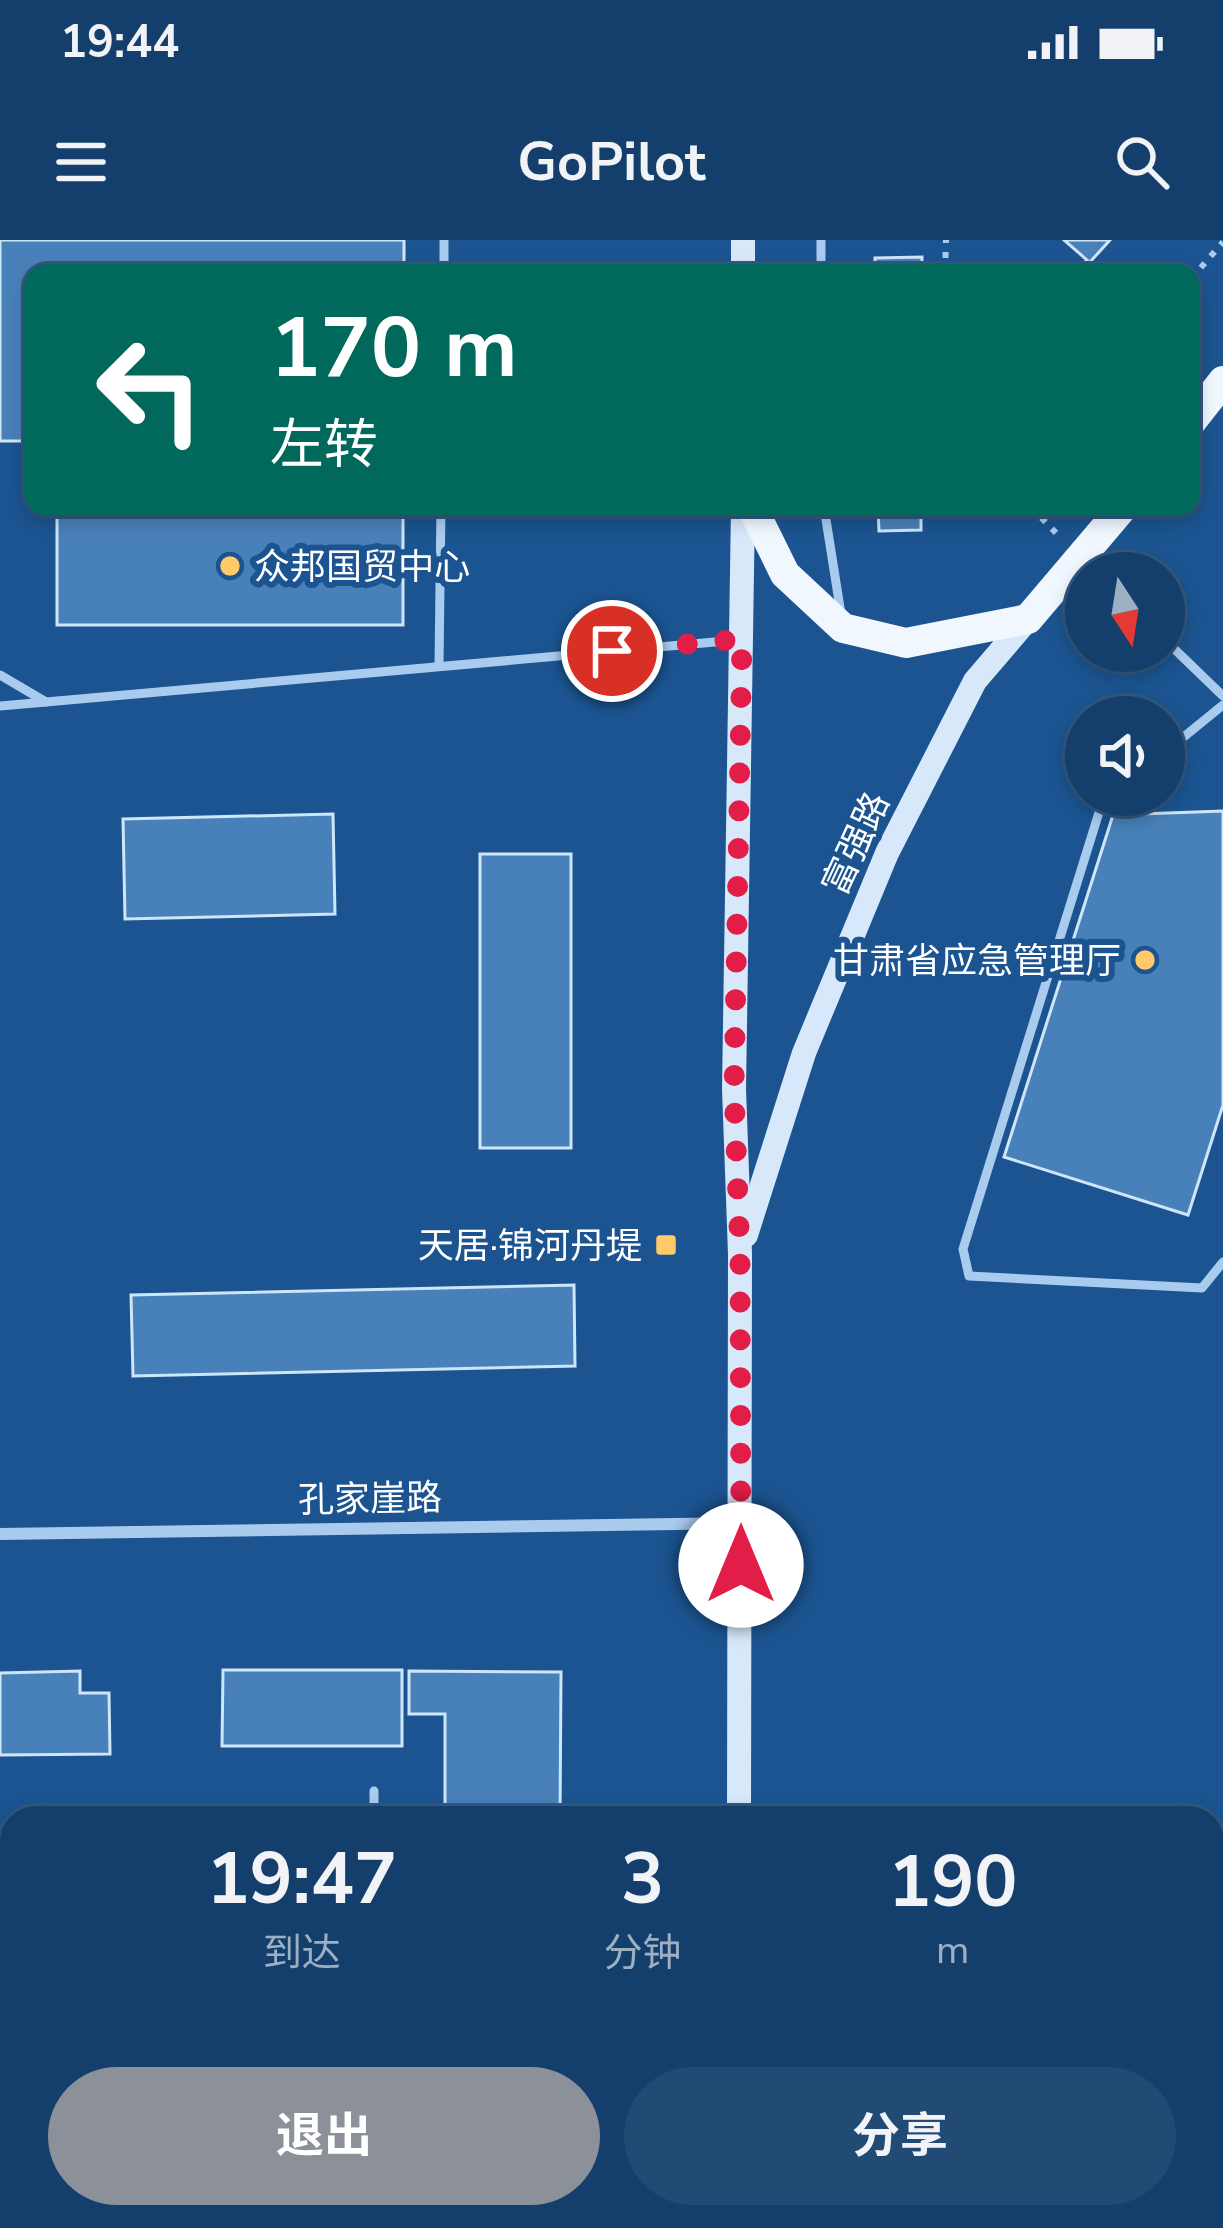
<!DOCTYPE html>
<html lang="zh">
<head>
<meta charset="utf-8">
<style>
	body { margin:0; font-family:"Nunito Sans","Noto Sans SC",sans-serif; background:#214a74; color:#f1f3f6; height:100vh; display:flex; flex-direction:column; font-size:45px; white-space:nowrap }
	* { box-sizing:border-box; margin:0 }
	p { font-size:39px; color:#9dafc2 }
	.icon { flex:none; width:66px; height:66px; fill:none; stroke:currentColor; stroke-width:2; stroke-linecap:round; stroke-linejoin:round }
	.map { position:relative; flex:1; overflow:hidden }
	.drawer { position:absolute; left:0px; top:1566px; width:1224px; height:423px; display:flex; flex-direction:column; background:#143f6c; border-radius:36px 36px 0 0; box-shadow:0 6px 18px #0003,0 0 0 3px #33587f }
	.drawer>* { flex:none }
	.top-card { position:absolute; left:24px; top:24px; width:1176px; height:252px; border-radius:24px; box-shadow:0 6px 18px #0003,0 0 0 3px #33587f; background:#00695c; color:#fff; overflow:hidden }
	.needle { width:78px; rotate:168deg }
	.controls { position:absolute; left:1065px; top:312px; display:grid; gap:24px }
	.controls a { display:grid; place-items:center; width:120px; height:120px; border-radius:50%; background:#143f6c; box-shadow:0 6px 18px #0003,0 0 0 3px #33587f; font-size:60px }
	.pin { position:absolute; display:grid; place-items:center; width:102px; height:102px; color:#fff; margin:-51px; border:6px solid #fff; border-radius:50%; box-shadow:0 3px 12px #0007 }
	.me { position:absolute; width:132px; margin:-66px; rotate:0deg; stroke-linejoin:round; filter:drop-shadow(0 0 9px #0008) }
	.turn { display:flex; align-items:center; gap:42px; height:252px; padding:0 48px; font-size:54px }
	.turn .icon { width:156px; height:156px; stroke-width:2.5 }
	.turn b { display:block; font-size:84px; line-height:102px }
	.eta { display:flex; justify-content:space-evenly; align-items:center; height:204px; text-align:center }
	.eta b { font-size:72px; font-weight:700; line-height:84px }
	.cta { display:flex; gap:24px; margin-top:auto; padding:24px 48px }
	.cta a { flex:1; height:138px; border-radius:72px; background:#8c9099; color:#fff; font-size:48px; font-weight:700; line-height:138px; text-align:center }
	.cta a+a { background:#214a74; color:#f1f3f6 }
	.status { display:flex; justify-content:space-between; align-items:center; height:84px; padding:0 60px; background:#143f6c; direction:ltr }
	.status svg { height:33px; fill:currentColor }
	header { display:flex; justify-content:space-between; align-items:center; height:156px; padding:0 48px; background:#143f6c; font-size:54px; font-weight:700 }
	.map>svg:first-child { display:block }
</style>
</head>
<body>
<div class="status"><b>19:44</b><svg viewBox="0 0 49 12"><path d="M0 12V9h3v3zM5 12V6h3v6zM10 12V3h3v9zM15 12V0h3v12zM26 1h20v11H26zM47 4h2v5h-2z"/></svg></div>
<header><svg class="icon" aria-label="menu" viewBox="0 0 24 24"><path d="M4 6h16M4 12h16M4 18h16"/></svg>GoPilot<svg class="icon" aria-label="search" viewBox="0 0 24 24"><circle cx="10" cy="10" r="6"/><path d="M15 15l6 6"/></svg></header>
<div class="map">
<svg width="1223" height="1988" viewBox="0 0 1223 1988">
	<rect width="100%" height="100%" fill="#1b5490"/>
	<!-- building -->
	<g fill="#4881b9" stroke="#cfe5fa" stroke-width="3">
		<polygon points="0,0 404,0 404,33 33,33 33,201 0,201"/>
		<polygon points="1064,0 1110,0 1090,22 1102,33 1075,33 1087,20"/>
		<polygon points="922,17 922,33 875,33 875,18"/>
		<rect x="57" y="267" width="346" height="118"/>
		<polygon points="878,267 921,267 921,290 879,291"/>
		<polygon points="1223,571 1223,865 1188,975 1004,917 1113,575"/>
		<polygon points="333,574 335,674 125,679 123,579"/>
		<rect x="480" y="614" width="91" height="294"/>
		<polygon points="574,1045 575,1126 133,1136 131,1055"/>
		<polygon points="223,1430 402,1430 402,1506 222,1506"/>
		<polygon points="80,1431 80,1453 109,1453 110,1514 0,1515 0,1433"/>
		<polygon points="409,1431 561,1432 560,1578 445,1578 445,1474 409,1474"/>
		<polygon points="0,1752 12,1753 12,1844 0,1844"/>
		<rect x="512" y="1977" width="84" height="11"/>
	</g>
	<g fill="none" stroke-linecap="round" stroke-linejoin="round">
		<!-- path -->
		<g stroke="#a9ccee" stroke-width="6" stroke-dasharray="6 9" stroke-linecap="butt">
			<polyline points="945,33 946,0"/>
			<polyline points="1191,39 1223,2"/>
			<polyline points="1031,267 1058,295"/>
		</g>
		<!-- service -->
		<g stroke="#a9ccee" stroke-width="9">
			<polyline points="821,0 821,33"/>
			<polyline points="444,33 444,0"/>
			<polyline points="824,267 841,374"/>
			<polyline points="1164,399 1223,456"/>
			<polyline points="439,426 441,267"/>
			<polyline points="0,435 46,462 737,400"/>
			<polyline points="0,466 46,462"/>
			<polyline points="1164,513 1223,465"/>
			<polyline points="1113,555 1101,566 963,1009 969,1036 1202,1048 1223,1022"/>
			<polyline points="374,1578 374,1551"/>
			<polyline points="241,1977 244,1988"/>
		</g>
		<!-- minor -->
		<g stroke="#a9ccee" stroke-width="12">
			<polyline points="0,1294 742,1283"/>
			<polyline points="0,1600 12,1601"/>
		</g>
		<!-- secondary -->
		<g stroke="#d6e8fa" stroke-width="24">
			<polyline points="743,33 743,0"/>
			<polyline points="746,995 804,813 887,613 975,441 1028,379"/>
			<polyline points="739,1578 740,1014 734,849 743,267"/>
			<polyline points="735,1988 735,1977"/>
		</g>
		<!-- primary -->
		<g stroke="#f1f7ff" stroke-width="30">
			<polyline points="1191,182 1223,141"/>
			<polyline points="752,267 785,334 843,388 906,403 1028,379 1123,267"/>
		</g>
	</g>
	<g fill="none" stroke-linecap="round" stroke-linejoin="round">
		<!-- route -->
		<polyline stroke="#e11d48" stroke-width="21" stroke-dasharray="0 37.8" points="612,411 742,399 734,849 740,1014 741,1325"/>
	</g>
	<!-- markers -->
	<g fill="#ffca67" stroke="#1b5490" stroke-width="4.5">
		<circle cx="230" cy="326" r="12"/>
		<circle cx="1145" cy="720" r="12"/>
		<rect x="654" y="993" width="24" height="24" rx="6"/>
	</g>
	<g text-anchor="middle" stroke-width="12" stroke-linejoin="round" paint-order="stroke">
		<!-- poi labels -->
		<g font-size="36" fill="#fff" stroke="#1b5490" text-anchor="end">
			<text x="254" y="339" text-anchor="start">众邦国贸中心</text>
			<text x="1121" y="733">甘肃省应急管理厅</text>
			<text x="642" y="1018">天居·锦河丹堤</text>
		</g>
		<!-- street labels -->
		<g font-size="36" fill="#fff" stroke="#1b5490">
			<text transform="translate(855 603) rotate(-65)" y="13">富强路</text>
			<text transform="translate(370 1258) rotate(-1)" y="13">孔家崖路</text>
		</g>
	</g>
</svg>
<div class="controls">
<a><svg class="needle" viewBox="-14 -14 28 28"><path d="M0-13l5 13h-10z" fill="#e53935"/><path d="M0 13l5-13h-10z" fill="#9dafc2"/></svg></a>
<a><svg class="icon" aria-label="sound" viewBox="0 0 24 24"><path d="M4 9h4l5-4v14l-5-4H4zM17 9q2 3 0 6"/></svg></a>
</div>
<div class="pin" style="left:612px;top:411px;background:#d93025"><svg class="icon" aria-label="arrive" viewBox="0 0 24 24"><path d="M6 21V4h12l-3 4 3 4H6"/></svg></div>
<svg class="me" style="left:741px;top:1325px" viewBox="-20 -20 40 40"><circle r="19" fill="#fff"/><path d="M0-13L10 11 0 6-10 11z" fill="#e11d48"/></svg>
<div class="top-card">
<div class="turn"><svg class="icon" aria-label="left" viewBox="0 0 24 24"><path d="M17 20v-9H6M10 6l-5 5 5 5"/></svg><div><b>170 m</b>左转</div></div>
</div>
<section class="drawer">
<div class="eta">
<div><b>19:47</b><p>到达</p></div>
<div><b>3</b><p>分钟</p></div>
<div><b>190</b><p>m</p></div>
</div>
<div class="cta"><a>退出</a><a>分享</a></div>
</section>
</div>
</body>
</html>
